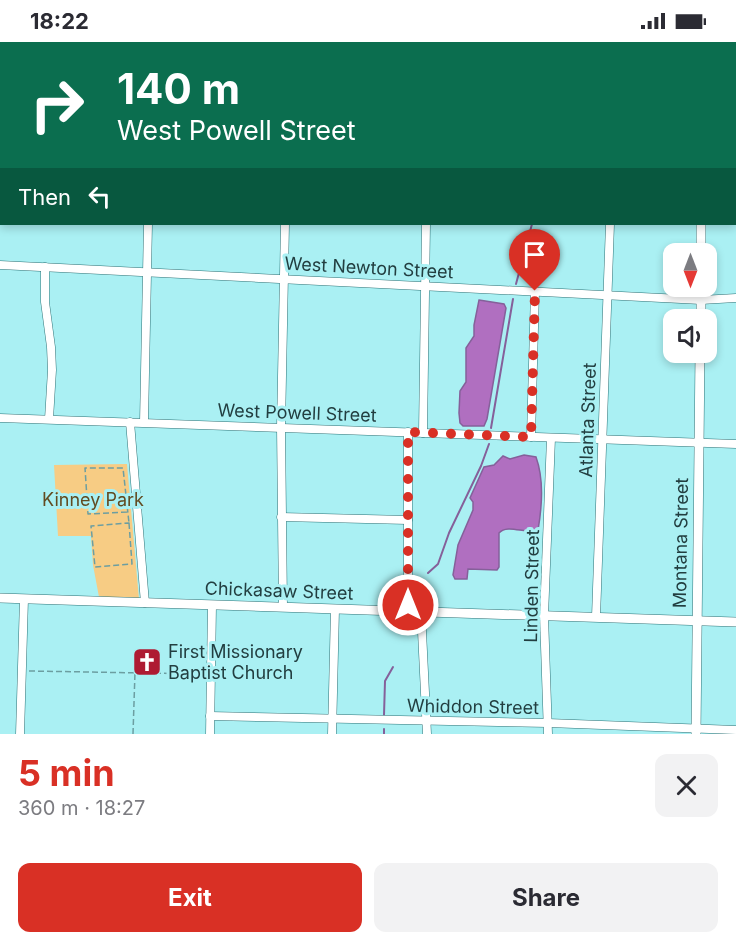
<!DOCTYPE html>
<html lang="en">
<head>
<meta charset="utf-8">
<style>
	body { margin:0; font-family:Inter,sans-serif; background:#f2f2f3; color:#2b2b33; height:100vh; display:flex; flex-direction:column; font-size:22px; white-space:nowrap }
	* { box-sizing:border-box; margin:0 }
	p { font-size:20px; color:#7c7c81 }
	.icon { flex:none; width:33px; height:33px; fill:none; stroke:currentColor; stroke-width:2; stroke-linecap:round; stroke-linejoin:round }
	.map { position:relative; height:692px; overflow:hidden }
	.side { display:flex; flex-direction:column; background:#fff; flex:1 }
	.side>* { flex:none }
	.hud { position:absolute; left:0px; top:0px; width:736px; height:183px; box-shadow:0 3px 9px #0003; background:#0b6e4f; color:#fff; overflow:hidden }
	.needle { width:39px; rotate:180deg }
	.buttons { position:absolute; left:663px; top:201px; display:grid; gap:12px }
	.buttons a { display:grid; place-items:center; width:54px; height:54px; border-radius:12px; background:#fff; box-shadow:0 3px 9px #0003; font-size:30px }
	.pin { position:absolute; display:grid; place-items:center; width:51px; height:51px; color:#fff; margin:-62px -26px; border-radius:50% 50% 50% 0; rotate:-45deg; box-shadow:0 0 6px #0007 }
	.pin .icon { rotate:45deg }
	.me { position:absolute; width:66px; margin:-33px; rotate:0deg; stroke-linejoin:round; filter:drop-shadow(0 0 4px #0008) }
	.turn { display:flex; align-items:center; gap:21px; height:126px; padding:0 18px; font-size:27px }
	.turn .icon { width:78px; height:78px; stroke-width:2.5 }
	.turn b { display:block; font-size:42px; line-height:51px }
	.then { display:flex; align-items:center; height:57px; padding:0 18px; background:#0003; gap:12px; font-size:22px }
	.round { display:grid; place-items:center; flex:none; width:63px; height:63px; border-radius:12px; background:#f2f2f3 }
	.headline { display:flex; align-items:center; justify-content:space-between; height:102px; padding:0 18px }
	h1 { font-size:36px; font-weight:700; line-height:45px; color:#d93025 }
	.primary-button { display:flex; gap:12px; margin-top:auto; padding:12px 18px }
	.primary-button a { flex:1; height:69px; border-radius:12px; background:#d93025; color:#fff; font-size:24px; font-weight:700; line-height:69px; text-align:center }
	.primary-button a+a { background:#f2f2f3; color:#2b2b33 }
	.status { display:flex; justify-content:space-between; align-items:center; height:42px; padding:0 30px; background:#fff; direction:ltr }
	.status svg { height:16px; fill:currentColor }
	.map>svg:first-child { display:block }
</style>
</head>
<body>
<div class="status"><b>18:22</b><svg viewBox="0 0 49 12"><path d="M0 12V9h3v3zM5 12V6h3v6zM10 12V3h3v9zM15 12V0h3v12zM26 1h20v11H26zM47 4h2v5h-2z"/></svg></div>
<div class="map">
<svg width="736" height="692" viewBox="0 0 736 692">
	<rect width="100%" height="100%" fill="#aaf0f3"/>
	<!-- green -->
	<polygon fill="#f7cc84" points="127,422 139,557 99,555 93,523 91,494 58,494 54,423"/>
	<!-- water -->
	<g fill="#b06fc0" stroke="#85609a" stroke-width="1.5">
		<polygon points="479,258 504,262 506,266 487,377 484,384 463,384 460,381 459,371 460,349 466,340 466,306 474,294 474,283"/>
		<path d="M524,413L536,415C544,437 542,465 538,488C526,493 508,481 499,491V525L497,528L468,527L467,537H455L453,533L458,503L473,468V460L470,456L484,425L494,423L503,414L510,417Z"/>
	</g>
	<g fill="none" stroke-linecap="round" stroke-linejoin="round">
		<!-- stream -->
		<g stroke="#85609a" stroke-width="2">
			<polyline points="516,242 532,182"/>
			<polyline points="491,386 513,257"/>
			<polyline points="428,531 438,522 449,491 481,424 489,402"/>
			<polyline points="384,673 385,639 393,625"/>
			<polyline points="384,687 384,692"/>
		</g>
		<!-- minor casing -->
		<g stroke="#2e7377" stroke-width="9">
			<g id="minor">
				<polyline points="151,2 151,0"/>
				<polyline points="289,2 289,0"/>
				<polyline points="430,2 430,0"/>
				<polyline points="571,2 571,0"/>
				<polyline points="0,67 2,68"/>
				<polyline points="735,85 736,85"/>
				<polyline points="0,223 701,258 736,256"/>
				<polyline points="45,225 45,260 51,305 52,328 49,377"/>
				<polyline points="0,376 736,402"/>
				<polyline points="130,380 145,561"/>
				<polyline points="144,380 148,182"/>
				<polyline points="408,390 408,569"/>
				<polyline points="423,391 426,182"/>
				<polyline points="531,395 535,249"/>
				<polyline points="281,475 408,478"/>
				<polyline points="283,565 281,385 285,182"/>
				<polyline points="421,569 427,692"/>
				<polyline points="596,575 610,182"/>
				<polyline points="210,674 548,681 736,688"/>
				<polyline points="20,692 24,557"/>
				<polyline points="210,692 212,563"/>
				<polyline points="332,692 335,567"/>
				<polyline points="548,692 544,574 551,396"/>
			</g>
		</g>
		<!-- tertiary casing -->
		<g stroke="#2e7377" stroke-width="10">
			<g id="tertiary">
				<polyline points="704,2 704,0"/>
				<polyline points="701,212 701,182"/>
				<polyline points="701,278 701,244"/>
				<polyline points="0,556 736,580"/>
				<polyline points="696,692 700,310"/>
			</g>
		</g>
		<!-- path -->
		<g stroke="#6c9ea1" stroke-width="1.5" stroke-dasharray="6 3" stroke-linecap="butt">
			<polyline points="127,470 88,472 85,426 123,426 129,481"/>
			<polygon points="129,481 132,522 95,525 91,484"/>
			<polyline points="29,629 204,632"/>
			<polyline points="133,692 135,630"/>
		</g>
		<!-- minor -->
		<use href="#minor" stroke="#fff" stroke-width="8"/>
		<!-- tertiary -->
		<use href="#tertiary" stroke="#fff" stroke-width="9"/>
	</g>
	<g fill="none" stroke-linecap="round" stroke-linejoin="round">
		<!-- route -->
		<polyline stroke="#d93025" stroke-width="10" stroke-dasharray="0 18" points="408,563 408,390 531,395 535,249"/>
	</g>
	<!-- icons -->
	<defs>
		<g id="church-square" transform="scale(1.5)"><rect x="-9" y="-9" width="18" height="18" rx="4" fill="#ae1a32" stroke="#aaf0f3"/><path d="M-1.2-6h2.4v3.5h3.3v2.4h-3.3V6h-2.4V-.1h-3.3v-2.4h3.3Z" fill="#fff"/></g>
	</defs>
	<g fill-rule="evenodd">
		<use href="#church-square" x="147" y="620"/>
	</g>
	<g text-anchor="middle" stroke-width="6" stroke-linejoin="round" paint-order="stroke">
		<!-- street labels -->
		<g font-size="18" fill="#223e40" stroke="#aaf0f3">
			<text transform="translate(369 226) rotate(3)" y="6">West Newton Street</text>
			<text transform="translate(297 371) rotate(2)" y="6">West Powell Street</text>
			<text transform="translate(588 378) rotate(-88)" y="6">Atlanta Street</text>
			<text transform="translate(681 501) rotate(-89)" y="6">Montana Street</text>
			<text transform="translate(532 544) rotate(-89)" y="6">Linden Street</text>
			<text transform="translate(279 549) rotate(2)" y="6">Chickasaw Street</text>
			<text transform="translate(473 665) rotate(1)" y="6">Whiddon Street</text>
		</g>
		<!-- park labels -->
		<g font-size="18" fill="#624b21" stroke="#aaf0f3">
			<text x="93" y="464">Kinney Park</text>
		</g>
		<!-- poi labels -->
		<g font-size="18" fill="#223e40" stroke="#aaf0f3" text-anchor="start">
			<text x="168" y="616">First Missionary<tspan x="168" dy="21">Baptist Church</tspan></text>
		</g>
	</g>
</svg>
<div class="buttons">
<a><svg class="needle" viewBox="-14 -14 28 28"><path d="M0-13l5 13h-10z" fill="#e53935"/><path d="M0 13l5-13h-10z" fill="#7c7c81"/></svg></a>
<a><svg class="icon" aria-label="sound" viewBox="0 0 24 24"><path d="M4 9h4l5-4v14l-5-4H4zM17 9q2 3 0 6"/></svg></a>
</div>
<div class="pin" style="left:535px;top:249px;background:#d93025"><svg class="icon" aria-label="arrive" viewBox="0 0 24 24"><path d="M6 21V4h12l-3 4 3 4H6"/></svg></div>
<svg class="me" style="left:408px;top:563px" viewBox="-20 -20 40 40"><circle r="17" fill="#d93025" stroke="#fff" stroke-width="3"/><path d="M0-11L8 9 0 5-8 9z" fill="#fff"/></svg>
<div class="hud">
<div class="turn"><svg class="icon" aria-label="right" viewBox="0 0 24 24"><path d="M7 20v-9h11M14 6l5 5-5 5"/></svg><div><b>140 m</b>West Powell Street</div></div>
<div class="then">Then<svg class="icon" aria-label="left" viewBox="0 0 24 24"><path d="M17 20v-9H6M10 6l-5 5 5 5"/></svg></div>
</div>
</div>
<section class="side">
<div class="headline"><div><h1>5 min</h1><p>360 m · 18:27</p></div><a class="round"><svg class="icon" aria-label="close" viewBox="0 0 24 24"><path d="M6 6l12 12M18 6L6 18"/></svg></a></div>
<div class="primary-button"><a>Exit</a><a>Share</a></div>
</section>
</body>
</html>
